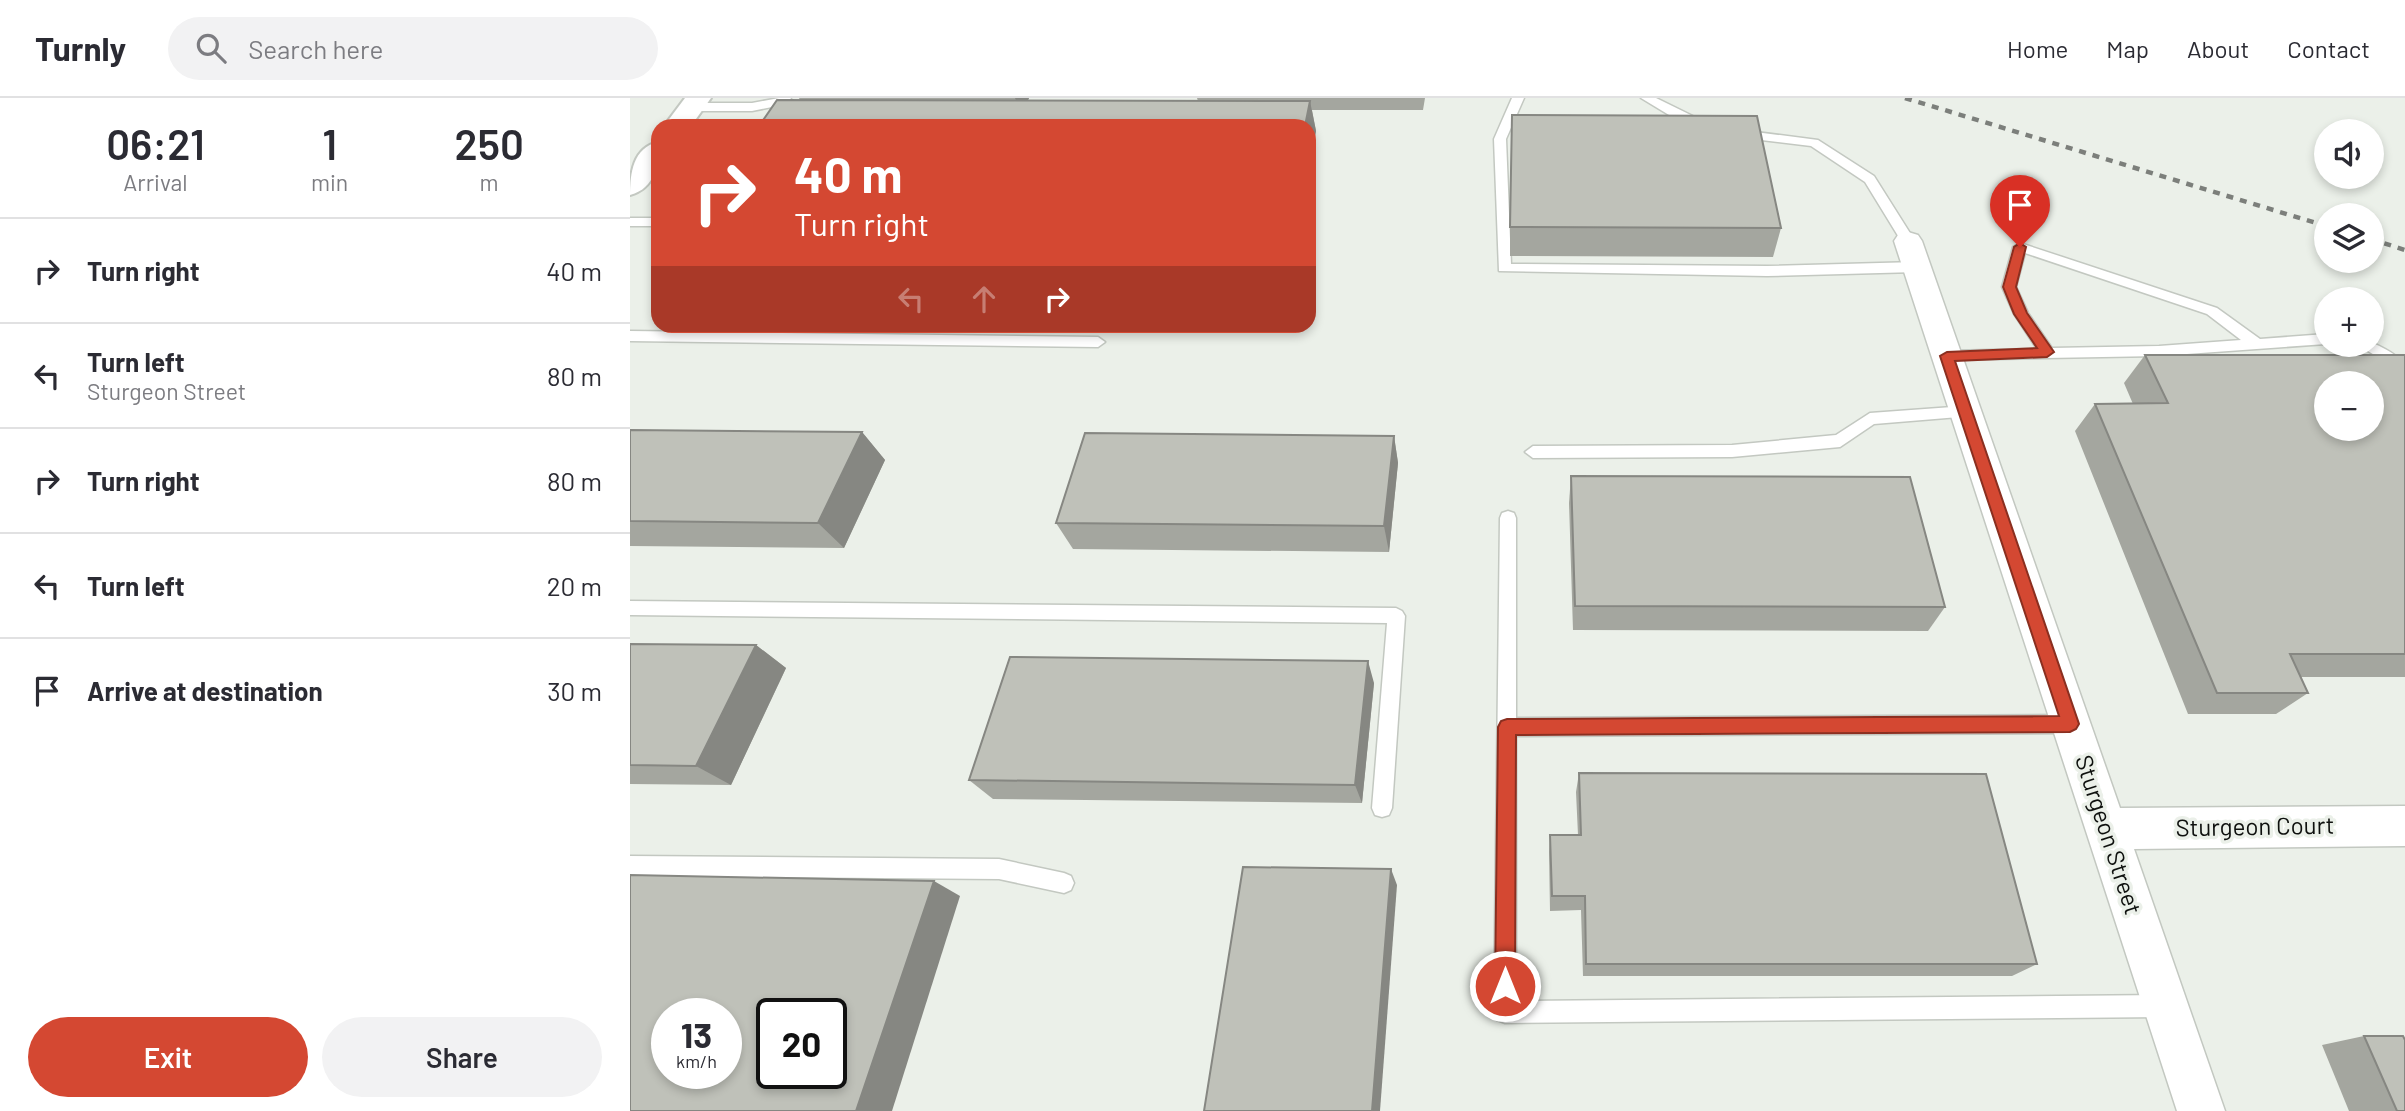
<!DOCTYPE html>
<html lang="en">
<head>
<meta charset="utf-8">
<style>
	body { margin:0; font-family:Barlow,sans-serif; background:#f2f2f3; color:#2b2b33; height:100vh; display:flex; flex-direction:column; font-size:26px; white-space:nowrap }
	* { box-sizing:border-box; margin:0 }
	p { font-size:23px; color:#7c7c81 }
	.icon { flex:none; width:38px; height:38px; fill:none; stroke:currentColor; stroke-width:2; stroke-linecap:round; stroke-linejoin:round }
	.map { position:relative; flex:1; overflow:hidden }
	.side { display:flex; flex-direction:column; background:#fff; width:630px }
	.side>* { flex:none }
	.hud { position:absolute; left:21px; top:21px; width:665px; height:214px; border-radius:21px; box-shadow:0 4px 10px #0003; background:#d44832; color:#fff; overflow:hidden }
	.buttons { position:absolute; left:1684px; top:21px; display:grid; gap:14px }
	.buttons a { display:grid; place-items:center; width:70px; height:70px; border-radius:50%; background:#fff; box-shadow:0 4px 10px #0003; font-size:35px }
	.speed { position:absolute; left:21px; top:900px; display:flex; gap:14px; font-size:35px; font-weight:700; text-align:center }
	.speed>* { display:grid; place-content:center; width:91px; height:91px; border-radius:50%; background:#fff; box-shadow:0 4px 10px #0003; line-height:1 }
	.speed small { font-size:18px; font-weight:400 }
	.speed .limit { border:4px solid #111; border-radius:10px; background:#fff; color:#111 }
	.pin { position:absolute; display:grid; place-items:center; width:60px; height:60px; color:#fff; margin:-72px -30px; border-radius:50% 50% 50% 0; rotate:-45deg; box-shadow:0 0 7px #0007 }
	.pin .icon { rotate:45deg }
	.me { position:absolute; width:77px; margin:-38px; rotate:0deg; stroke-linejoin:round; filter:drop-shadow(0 0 5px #0008) }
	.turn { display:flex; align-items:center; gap:24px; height:147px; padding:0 28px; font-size:32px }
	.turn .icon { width:91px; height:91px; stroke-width:2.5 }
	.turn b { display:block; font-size:49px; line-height:60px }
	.lanes { display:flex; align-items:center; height:66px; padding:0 28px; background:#0003; justify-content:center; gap:35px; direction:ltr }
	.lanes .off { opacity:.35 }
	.eta { display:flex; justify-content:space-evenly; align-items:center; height:119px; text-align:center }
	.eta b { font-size:42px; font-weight:600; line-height:49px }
	.action { display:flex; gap:14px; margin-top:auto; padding:14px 28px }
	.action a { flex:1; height:80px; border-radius:42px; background:#d44832; color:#fff; font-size:28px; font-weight:600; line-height:80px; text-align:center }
	.action a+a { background:#f2f2f3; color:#2b2b33 }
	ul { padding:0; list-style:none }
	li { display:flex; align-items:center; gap:21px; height:105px; padding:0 28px; border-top:2px solid #e1e1e2 }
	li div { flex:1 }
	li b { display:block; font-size:26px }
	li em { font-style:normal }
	header { display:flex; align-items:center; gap:42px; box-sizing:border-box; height:98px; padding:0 35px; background:#fff; border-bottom:2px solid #e1e1e2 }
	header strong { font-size:33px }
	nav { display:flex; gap:38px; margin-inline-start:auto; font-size:24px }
	.search { width:490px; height:63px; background:#f2f2f3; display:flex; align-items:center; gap:18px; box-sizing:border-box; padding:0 24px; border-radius:38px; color:#7c7c81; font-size:26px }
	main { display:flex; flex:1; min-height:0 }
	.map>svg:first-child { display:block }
</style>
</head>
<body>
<header>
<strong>Turnly</strong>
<div class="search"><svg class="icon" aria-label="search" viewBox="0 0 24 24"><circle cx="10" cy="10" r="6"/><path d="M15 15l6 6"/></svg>Search here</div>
<nav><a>Home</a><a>Map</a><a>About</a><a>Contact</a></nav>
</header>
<main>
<section class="side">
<div class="eta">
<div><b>06:21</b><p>Arrival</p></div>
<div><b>1</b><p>min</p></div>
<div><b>250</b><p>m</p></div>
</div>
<ul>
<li><svg class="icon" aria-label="right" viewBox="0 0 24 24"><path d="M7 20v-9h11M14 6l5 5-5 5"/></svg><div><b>Turn right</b></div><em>40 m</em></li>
<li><svg class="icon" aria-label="left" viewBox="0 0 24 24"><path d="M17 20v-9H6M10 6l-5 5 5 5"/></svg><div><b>Turn left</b><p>Sturgeon Street</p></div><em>80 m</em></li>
<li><svg class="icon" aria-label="right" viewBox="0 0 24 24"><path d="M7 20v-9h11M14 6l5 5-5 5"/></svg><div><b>Turn right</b></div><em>80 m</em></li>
<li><svg class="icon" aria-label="left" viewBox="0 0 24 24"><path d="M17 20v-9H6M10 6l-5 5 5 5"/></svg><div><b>Turn left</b></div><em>20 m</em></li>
<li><svg class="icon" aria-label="arrive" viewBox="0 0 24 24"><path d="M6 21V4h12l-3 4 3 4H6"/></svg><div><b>Arrive at destination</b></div><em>30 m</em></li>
</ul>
<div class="action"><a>Exit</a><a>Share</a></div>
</section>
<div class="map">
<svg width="1775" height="1013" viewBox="0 0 1775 1013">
	<rect width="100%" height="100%" fill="#ebf0e9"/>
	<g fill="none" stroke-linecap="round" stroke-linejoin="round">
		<!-- lane casing -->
		<g stroke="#c3c8c1" stroke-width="3">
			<g id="lane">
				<polygon points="149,0 161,0 157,6 122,13 62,13 56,9 62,5 122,5"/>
				<polygon points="882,0 894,0 876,41 881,166 1137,168 1287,164 1294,169 1287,174 1137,178 869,173 864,41"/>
				<polygon points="1011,0 1026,0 1079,26 1073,30 1044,20"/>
				<polygon points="1110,32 1188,42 1244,78 1285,143 1283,146 1273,146 1235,84 1181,48 1106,39 1104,36"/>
				<rect x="0" y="120" width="28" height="8"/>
				<path d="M1390,145L1587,210L1630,241L1696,236V246L1529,258L1312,262L1310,258L1317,253L1407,251L1384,216L1372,189L1383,149ZM1395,155L1577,216L1611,242L1529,248L1422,250L1398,215L1386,189Z"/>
				<polygon points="0,233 468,239 475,244 468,249 0,243"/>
				<path d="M1741,244C1765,256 1775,258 1775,286L1770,285L1756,264L1728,247H1741Z"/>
				<polygon points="1336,308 1344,314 1341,318 1244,326 1210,349 1102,359 903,360 895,354 903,348 1102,347 1206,337 1240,315"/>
				<polygon points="878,413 884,415 886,420 886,620 1440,617 1447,620 1449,626 1447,632 1440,635 886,638 886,903 1534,897 1542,900 1545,908 1542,916 1534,919 875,925 867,922 864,914 870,420 872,415"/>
				<polygon points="0,503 766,510 772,513 775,518 762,710 759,717 752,719 745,717 742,710 757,525 0,517"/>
				<polygon points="0,758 369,761 434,775 441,778 444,785 441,792 434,795 369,781 0,778"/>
			</g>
		</g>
		<!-- street casing -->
		<g stroke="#c3c8c1" stroke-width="3">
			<polygon id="street" points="1278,134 1288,137 1292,143 1490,710 1775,708 1775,748 1504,751 1595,1013 1547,1013 1264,143 1268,137"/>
		</g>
		<!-- secondary casing -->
		<g stroke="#c3c8c1" stroke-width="4">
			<g id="secondary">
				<polygon points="55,0 81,0 61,28 34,28"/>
				<path d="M28,44C28,66 26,90 0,97C0,75 3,50 28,44Z"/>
			</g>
		</g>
		<!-- lane -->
		<use href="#lane" fill="#fff" fill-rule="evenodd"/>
		<!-- street -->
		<use href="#street" fill="#fff" fill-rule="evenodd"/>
		<!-- secondary -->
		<use href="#secondary" fill="#fff" fill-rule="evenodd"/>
		<!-- rail -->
		<g stroke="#7c7f7b" stroke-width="4.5" stroke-dasharray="7 7" stroke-linecap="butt">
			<polyline points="1275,0 1696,128"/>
			<polyline points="1741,141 1775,152"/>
		</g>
	</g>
	<!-- wall -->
	<g fill="#a4a69f">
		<polygon points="169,0 399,0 398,2 568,3 567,0 795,0 793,12 682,12 686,33 679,69 679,28 170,2"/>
		<polygon points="880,129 1151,130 1143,159 880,158"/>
		<polygon points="1515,257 1775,257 1775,579 1671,579 1678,595 1646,616 1558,616 1445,333 1465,306 1503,306 1494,285"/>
		<polygon points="0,332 232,334 255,362 214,450 0,448"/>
		<polygon points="764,338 768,365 759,454 443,451 426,425"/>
		<polygon points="941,378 1315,509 1298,533 943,532 939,405"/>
		<polygon points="0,546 126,547 156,570 101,687 0,686"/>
		<polygon points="744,585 732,705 363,701 339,682"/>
		<polygon points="949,675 1407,866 1382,878 953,878 951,812 920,813 919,754 920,737 948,737 946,694"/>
		<polygon points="1734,938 1775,1013 1719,1013 1692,947"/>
	</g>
	<!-- shaded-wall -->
	<g fill="#868782">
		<polygon points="385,0 399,0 392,15"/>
		<polygon points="680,3 686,33 679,69 679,28 675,28"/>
		<polygon points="232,334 255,362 214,450 188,425"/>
		<polygon points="764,338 768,365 759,454 754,428"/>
		<polygon points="126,547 156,570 101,687 66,668"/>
		<polygon points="738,563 744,585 732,705 725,687"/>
		<polygon points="761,771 767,787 750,1013 742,1013"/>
		<polygon points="304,783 330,798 262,1013 226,1013"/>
	</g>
	<!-- building -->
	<g fill="#bfc1b9" stroke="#868782" stroke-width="2" fill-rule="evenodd">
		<polygon points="147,2 680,3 675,28 129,28"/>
		<polygon points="882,17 1127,18 1151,130 880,129"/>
		<path d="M1515,257H1775V556H1660L1678,595H1587L1465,306L1538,305ZM1696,285H1741V331H1696Z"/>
		<polygon points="0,332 232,334 188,425 0,423"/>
		<polygon points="455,335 764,338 754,428 426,425"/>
		<polygon points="941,378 1280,379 1315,509 945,508"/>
		<polygon points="0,546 126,547 66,668 0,667"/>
		<polygon points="380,559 738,563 725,687 339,682"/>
		<polygon points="949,675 1356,676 1407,866 956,866 955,798 922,798 920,737 951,737"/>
		<polygon points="613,769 761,771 742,1013 574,1013"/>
		<path d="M0,777L304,783L226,1013H0ZM37,915H96V975H37ZM142,915H201V975H142Z"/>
		<polygon points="1734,938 1773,938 1775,942 1775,1013 1767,1013"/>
	</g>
	<!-- route -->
	<polygon fill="#d44832" stroke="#8a2f20" stroke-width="2" points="1390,145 1396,149 1386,189 1397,215 1424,254 1417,259 1325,263 1449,626 1446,631 1440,634 886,637 885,888 882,895 875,898 868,895 865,888 868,629 871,623 877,621 1429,618 1310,258 1317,254 1407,250 1384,216 1373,189 1384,149"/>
	<g text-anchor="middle" stroke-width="7" stroke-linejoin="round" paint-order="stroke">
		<!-- street labels -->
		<g font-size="24" fill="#0e100e" stroke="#ebf0e9">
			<text transform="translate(1625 729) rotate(-1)" y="8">Sturgeon Court</text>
			<text transform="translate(1478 737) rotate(72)" y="8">Sturgeon Street</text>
		</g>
	</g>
</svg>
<div class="buttons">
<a><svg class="icon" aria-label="sound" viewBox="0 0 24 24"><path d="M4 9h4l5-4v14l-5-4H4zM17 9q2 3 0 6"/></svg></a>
<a><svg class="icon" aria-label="layers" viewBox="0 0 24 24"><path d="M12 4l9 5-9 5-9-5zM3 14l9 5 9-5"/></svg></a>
<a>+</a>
<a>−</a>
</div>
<div class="speed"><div>13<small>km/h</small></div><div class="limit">20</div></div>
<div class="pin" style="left:1390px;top:149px;background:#d93025"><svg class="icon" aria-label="arrive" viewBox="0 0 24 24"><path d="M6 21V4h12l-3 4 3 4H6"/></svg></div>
<svg class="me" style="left:875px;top:888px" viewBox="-20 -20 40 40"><circle r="17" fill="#d44832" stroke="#fff" stroke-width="3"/><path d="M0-11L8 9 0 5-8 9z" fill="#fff"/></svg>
<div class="hud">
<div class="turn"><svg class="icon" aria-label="right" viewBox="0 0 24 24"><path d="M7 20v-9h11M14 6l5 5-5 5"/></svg><div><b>40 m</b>Turn right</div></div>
<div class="lanes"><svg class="icon off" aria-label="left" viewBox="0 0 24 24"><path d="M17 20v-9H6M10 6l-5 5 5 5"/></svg><svg class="icon off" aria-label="ahead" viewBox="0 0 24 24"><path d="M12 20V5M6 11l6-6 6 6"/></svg><svg class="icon" aria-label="right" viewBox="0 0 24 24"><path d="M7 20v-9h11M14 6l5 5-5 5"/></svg></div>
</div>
</div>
</main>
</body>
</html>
